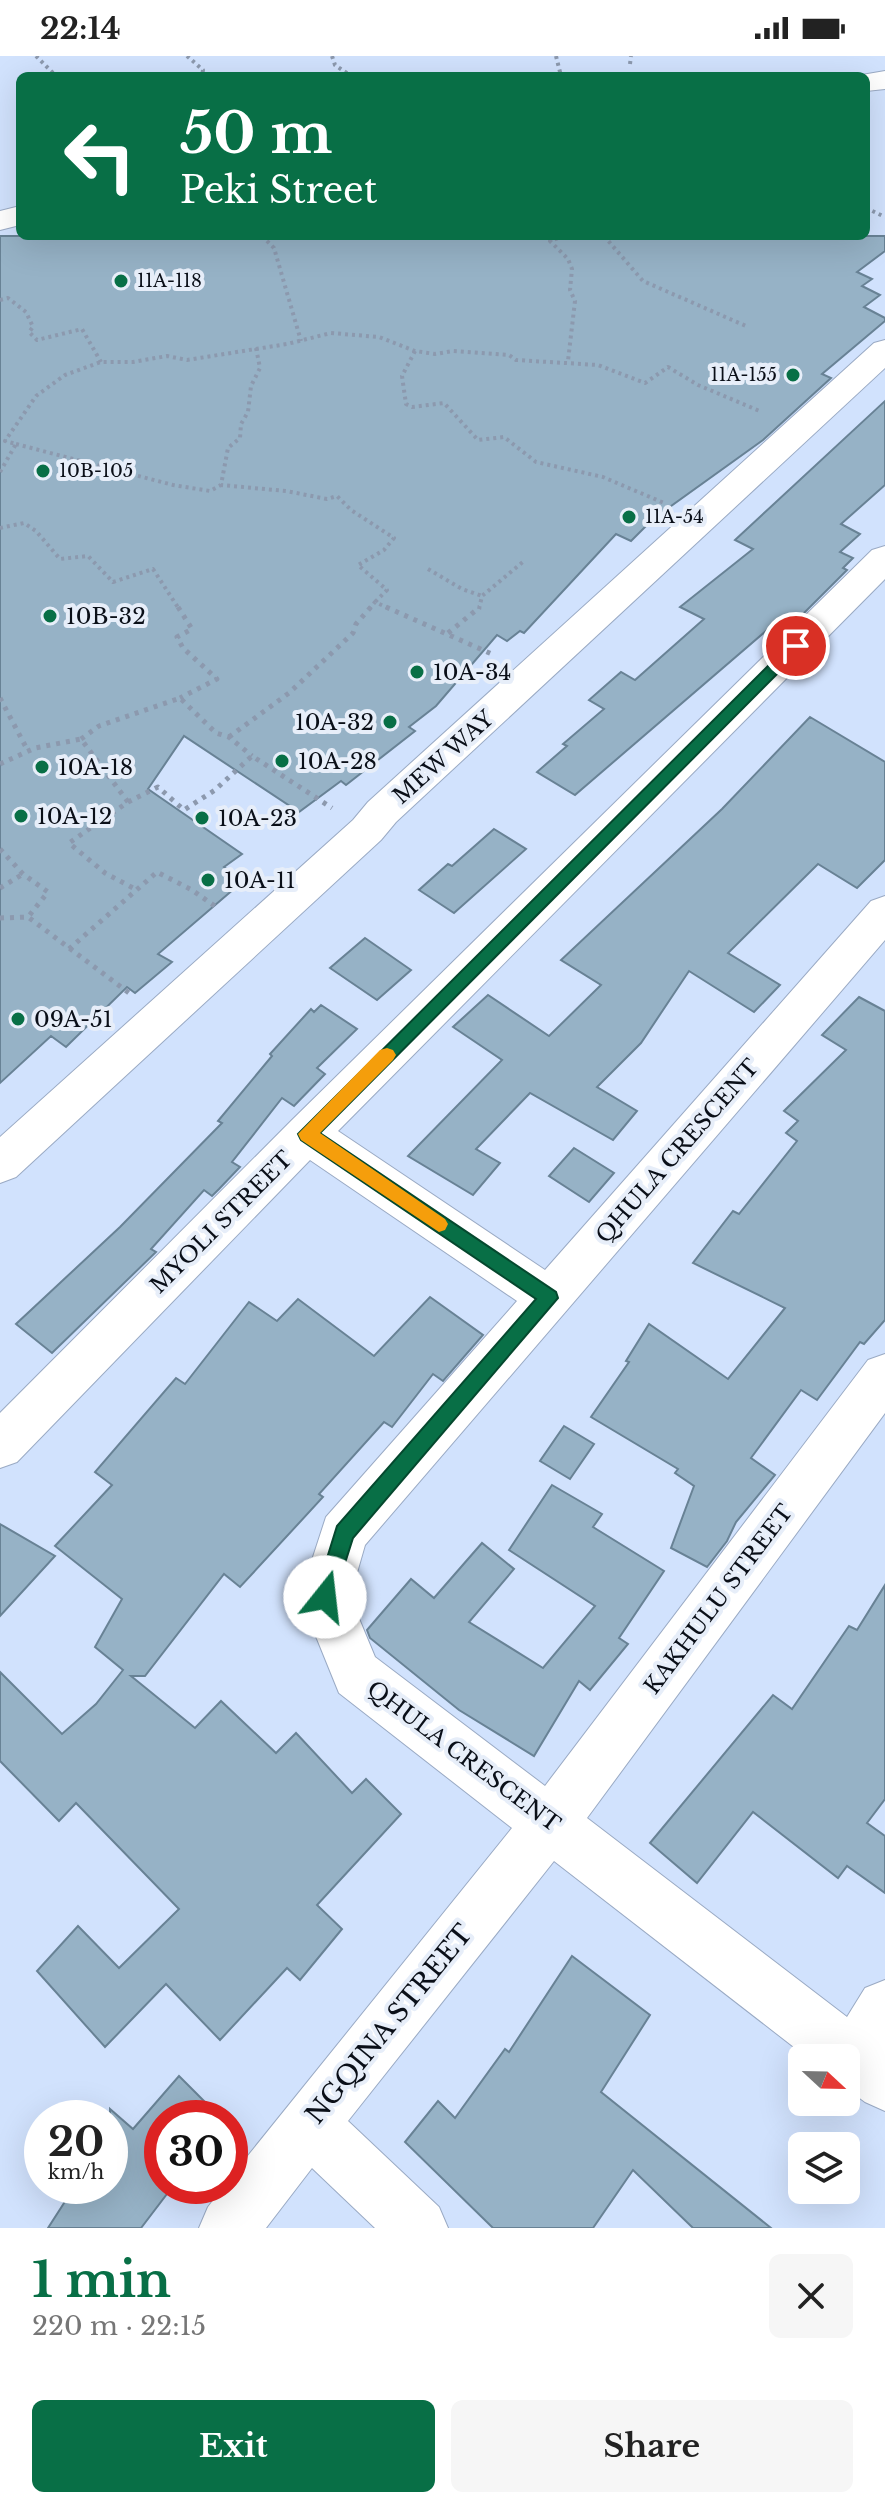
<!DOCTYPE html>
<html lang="en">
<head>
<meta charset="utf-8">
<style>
	body { margin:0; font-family:"Libre Baskerville",serif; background:#f6f6f6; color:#222; height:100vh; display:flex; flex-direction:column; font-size:30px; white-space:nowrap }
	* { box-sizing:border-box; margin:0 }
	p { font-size:26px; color:#767676 }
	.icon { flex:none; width:44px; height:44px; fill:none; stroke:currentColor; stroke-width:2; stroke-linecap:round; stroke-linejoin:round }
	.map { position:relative; height:2172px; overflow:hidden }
	.details { display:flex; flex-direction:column; background:#fff; flex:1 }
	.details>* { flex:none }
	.top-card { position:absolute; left:16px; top:16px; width:854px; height:168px; border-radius:12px; box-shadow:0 8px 32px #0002; background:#086f46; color:#fff; overflow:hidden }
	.needle { width:52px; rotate:112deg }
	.buttons { position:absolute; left:788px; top:1988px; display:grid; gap:16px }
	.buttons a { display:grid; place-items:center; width:72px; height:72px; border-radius:12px; background:#fff; box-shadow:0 8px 32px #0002; font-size:40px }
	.speed { position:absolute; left:24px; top:2044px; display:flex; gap:16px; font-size:40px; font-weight:700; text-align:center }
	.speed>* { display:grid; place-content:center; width:104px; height:104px; border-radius:50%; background:#fff; box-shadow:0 8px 32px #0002; line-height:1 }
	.speed small { font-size:20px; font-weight:400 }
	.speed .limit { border:12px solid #d22; background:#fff; color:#111 }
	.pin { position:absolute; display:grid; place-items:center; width:68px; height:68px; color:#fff; margin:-34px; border:4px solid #fff; border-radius:50%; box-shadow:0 2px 8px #0007 }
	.me { position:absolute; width:88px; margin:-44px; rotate:16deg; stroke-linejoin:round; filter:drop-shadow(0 0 6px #0008) }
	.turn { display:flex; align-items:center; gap:28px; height:168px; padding:0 32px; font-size:36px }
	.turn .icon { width:104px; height:104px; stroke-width:2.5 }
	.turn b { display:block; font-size:56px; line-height:68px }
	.round { display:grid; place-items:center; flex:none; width:84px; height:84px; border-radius:12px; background:#f6f6f6 }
	.headline { display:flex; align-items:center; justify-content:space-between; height:136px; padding:0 32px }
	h1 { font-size:48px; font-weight:700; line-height:60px; color:#086f46 }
	.cta { display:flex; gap:16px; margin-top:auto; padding:16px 32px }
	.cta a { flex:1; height:92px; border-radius:12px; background:#086f46; color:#fff; font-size:32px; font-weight:700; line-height:92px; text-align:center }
	.cta a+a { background:#f6f6f6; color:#222 }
	.status { display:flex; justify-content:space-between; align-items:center; height:56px; padding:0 40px; background:#fff; direction:ltr }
	.status svg { height:22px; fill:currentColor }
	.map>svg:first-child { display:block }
</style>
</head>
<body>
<div class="status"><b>22:14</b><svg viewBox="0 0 49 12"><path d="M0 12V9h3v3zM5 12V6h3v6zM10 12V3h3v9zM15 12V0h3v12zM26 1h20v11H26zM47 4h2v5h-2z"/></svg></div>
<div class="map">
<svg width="885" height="2172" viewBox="0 0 885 2172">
	<rect width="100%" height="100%" fill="#d1e2fd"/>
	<!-- building -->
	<g fill="#96b2c6" stroke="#688295" stroke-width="2">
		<polygon points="0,180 885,180 885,195 857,216 872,223 862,230 880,239 864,251 885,262 885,265 822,318 831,322 763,384 653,463 631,485 616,478 524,577 520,575 507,585 497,579 436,650 409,671 415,675 346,729 341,725 299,756 184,680 148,733 242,798 224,811 242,826 158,898 172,906 135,937 127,931 66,991 51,980 0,1027"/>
		<polygon points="885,345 885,429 841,468 860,478 840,496 853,502 843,512 847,514 786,575 774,568 575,739 537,716 567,690 563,688 604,653 589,644 621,616 635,624 704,563 680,551 753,493 735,484"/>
		<polygon points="810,661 885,706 885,804 857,832 818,808 728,897 780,929 754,956 689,915 641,987 597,1031 637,1055 613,1084 530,1037 476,1093 500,1107 473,1139 408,1100 502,1004 453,971 488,939 549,980 601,929 561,904 722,753"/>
		<polygon points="494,773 526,793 454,857 419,834 448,808 452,810"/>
		<polygon points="365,882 411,914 377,944 330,912"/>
		<polygon points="859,941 885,955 885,1264 864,1288 860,1286 817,1344 801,1334 751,1402 775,1419 736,1466 727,1485 707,1511 671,1492 694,1430 675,1417 678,1413 591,1361 629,1306 626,1305 649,1268 728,1323 785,1252 693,1207 733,1155 739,1158 797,1085 786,1077 798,1065 784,1055 846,994 822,979"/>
		<polygon points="321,949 357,973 317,1012 325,1018 294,1050 282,1042 232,1106 240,1111 219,1133 212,1140 204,1134 151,1193 156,1196 52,1297 16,1268 120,1171 222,1067 218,1065 272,1000 270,998 311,953 314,956"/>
		<polygon points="574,1092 614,1117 589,1146 549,1120"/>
		<polygon points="430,1241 483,1279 443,1325 433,1318 392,1371 384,1366 319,1438 323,1441 240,1531 224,1518 145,1620 131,1620 195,1672 221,1645 276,1697 296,1677 352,1737 366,1723 401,1758 317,1849 342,1873 300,1924 287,1912 220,1984 166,1928 105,1991 37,1915 78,1870 119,1912 179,1853 76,1747 59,1765 0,1705 0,1616 62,1678 96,1648 123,1614 95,1591 122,1543 55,1490 112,1429 95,1416 176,1322 185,1328 249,1246 277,1265 298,1243 374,1300"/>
		<polygon points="564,1370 594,1388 570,1423 540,1405"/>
		<polygon points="552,1429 602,1458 593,1471 664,1515 619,1582 628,1588 590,1634 579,1625 534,1700 459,1654 370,1582 367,1574 411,1523 434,1542 482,1487 514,1513 469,1566 543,1612 595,1550 509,1494"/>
		<polygon points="0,1468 55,1500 0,1560"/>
		<polygon points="885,1529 885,1743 867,1767 885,1780 885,1837 847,1810 838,1822 753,1756 697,1827 650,1787 773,1639 792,1653 849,1570 857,1574"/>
		<polygon points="572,1900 650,1959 601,2036 771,2172 693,2172 633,2114 593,2172 493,2172 405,2086 438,2045 455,2062 505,1993 509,1996"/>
		<polygon points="179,2020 221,2062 162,2062 162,2130 173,2130 141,2172 48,2172 75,2130 110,2130 110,2053 133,2073"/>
	</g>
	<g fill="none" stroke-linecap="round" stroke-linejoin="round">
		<!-- street casing -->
		<g stroke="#9aaac4" stroke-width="2">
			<g id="street">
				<polygon points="885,15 885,33 866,35 866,20 856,20"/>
				<polygon points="20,150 20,169 0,174 0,155"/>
				<polygon points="885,490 885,523 338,1075 545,1214 871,845 885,840 885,884 365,1489 350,1541 375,1601 545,1730 868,1304 885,1298 885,1357 587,1762 847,1961 865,1932 885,1924 885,2055 865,2046 846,2032 846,2002 808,2002 554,1805 348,2065 439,2151 448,2172 375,2172 312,2112 266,2172 199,2172 208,2151 224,2130 230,2130 230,2122 512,1772 339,1637 300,1541 326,1461 517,1245 310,1104 17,1406 0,1412 0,1357 291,1065 872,494"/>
			</g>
		</g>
		<!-- primary casing -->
		<g stroke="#9aaac4" stroke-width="2">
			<polygon id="primary" points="885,284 885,312 396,766 381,784 16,1121 0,1127 0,1081 353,764 368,746 874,287"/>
		</g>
		<!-- path-far1 -->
		<g stroke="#8c99ae" stroke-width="4" stroke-dasharray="3 4" stroke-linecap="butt">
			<polyline points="36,0 56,20"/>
			<polyline points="187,0 203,14 202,20"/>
			<polyline points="332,0 335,9 351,20"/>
			<polyline points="556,0 561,20"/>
			<polyline points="630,8 631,0"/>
			<polyline points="866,152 885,161"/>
			<polyline points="262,180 274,192 301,285"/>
			<polyline points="564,180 550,185 568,203 572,213 570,234 575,245 568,305"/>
			<polyline points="604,180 643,225 746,270"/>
			<polyline points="0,244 8,242 26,256 33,271 29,276 37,284 82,273 101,306"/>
			<polyline points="256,292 260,312 251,330 248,356 241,368 240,382 228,392 221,429 286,435 327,443 337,440 351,454 394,482 384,494 358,509 387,534 375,546"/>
			<polyline points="415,295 402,320 406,348 412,351 444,347 478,384 504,381 536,406 603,421 664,447"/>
			<polyline points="16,388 173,429 210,435 221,429"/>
			<polyline points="0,416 16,388 5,385 36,340 65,319 101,306 133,306 167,300 187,304 287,288 331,277 379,281 415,295 435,298 453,295 509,299 516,304 598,309 645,327 668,311 698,329 762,356"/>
			<polyline points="0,472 24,467 36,475 60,503 88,500 113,526 153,513 179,553"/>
			<polyline points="428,513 462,533 482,540"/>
			<polyline points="369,553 375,546 390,553"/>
			<polyline points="479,553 482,540 524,505"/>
		</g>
		<!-- path -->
		<g stroke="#8c99ae" stroke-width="5" stroke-dasharray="4 6" stroke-linecap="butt">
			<polyline points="178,551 192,573 177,581 183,592 217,623 180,642"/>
			<polyline points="386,551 494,599"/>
			<polyline points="448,577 480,551"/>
			<polyline points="0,642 28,695"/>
			<polyline points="229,681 289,637 353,577 356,568 371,551"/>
			<polyline points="81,683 99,670 180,642 216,677 229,681 252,700"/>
			<polyline points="0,708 35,692 81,683 128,746 69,787 105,817 135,833"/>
			<polyline points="128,746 158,731 184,754 215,734 252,700 332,752"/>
			<polyline points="0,793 23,818 48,836 28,861"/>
			<polyline points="0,832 23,818"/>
			<polyline points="0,862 28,861 129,937"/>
			<polyline points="69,893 157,816 192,834 219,853"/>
		</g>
		<!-- street -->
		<use href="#street" fill="#fff" fill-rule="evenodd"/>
		<!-- primary -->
		<use href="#primary" fill="#fff" fill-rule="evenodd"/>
	</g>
	<!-- route -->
	<polygon fill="#086f46" stroke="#05482e" stroke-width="2" points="796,585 801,587 801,594 320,1077 556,1236 558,1242 353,1482 332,1548 325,1551 318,1548 315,1541 337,1470 536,1243 301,1084 298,1078 791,587"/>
	<!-- slow -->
	<polygon fill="#f59e0b" points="387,992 393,994 396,999 393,1004 320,1077 445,1163 448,1168 445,1174 439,1176 301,1084 298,1078 380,994"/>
	<!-- markers -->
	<g fill="#086f46" stroke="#e7eef9" stroke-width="3">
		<circle cx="121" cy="225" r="8"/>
		<circle cx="793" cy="319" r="8"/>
		<circle cx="43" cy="415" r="8"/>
		<circle cx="629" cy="461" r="8"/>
		<circle cx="50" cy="560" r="8"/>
		<circle cx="417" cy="616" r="8"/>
		<circle cx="390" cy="666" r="8"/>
		<circle cx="282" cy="705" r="8"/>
		<circle cx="42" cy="711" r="8"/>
		<circle cx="21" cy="760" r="8"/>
		<circle cx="202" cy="762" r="8"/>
		<circle cx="208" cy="824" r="8"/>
		<circle cx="18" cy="963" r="8"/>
	</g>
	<g text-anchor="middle" stroke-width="8" stroke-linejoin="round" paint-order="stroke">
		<!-- far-poi labels -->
		<g font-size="18" fill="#0a0f18" stroke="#e7eef9" text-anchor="start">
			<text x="137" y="231">11A-118</text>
			<text x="777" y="325" text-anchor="end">11A-155</text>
			<text x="59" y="421">10B-105</text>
			<text x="645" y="467">11A-54</text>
		</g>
		<!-- poi labels -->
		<g font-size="22" fill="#0a0f18" stroke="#e7eef9" text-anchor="start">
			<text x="66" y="568">10B-32</text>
			<text x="433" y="624">10A-34</text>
			<text x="374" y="674" text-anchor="end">10A-32</text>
			<text x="298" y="713">10A-28</text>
			<text x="58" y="719">10A-18</text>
			<text x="37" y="768">10A-12</text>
			<text x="218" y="770">10A-23</text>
			<text x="224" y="832">10A-11</text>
			<text x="34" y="971">09A-51</text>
		</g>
		<!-- street labels -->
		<g font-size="22" fill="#0a0f18" stroke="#e7eef9">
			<text transform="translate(443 701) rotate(-42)" y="8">MEW WAY</text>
			<text transform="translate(677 1095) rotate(-49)" y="8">QHULA CRESCENT</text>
			<text transform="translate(221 1166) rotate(-45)" y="8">MYOLI STREET</text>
			<text transform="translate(718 1543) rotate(-53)" y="8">KAKHULU STREET</text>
			<text transform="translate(464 1700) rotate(37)" y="8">QHULA CRESCENT</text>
		</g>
		<!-- near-street labels -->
		<g font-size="26" fill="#0a0f18" stroke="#e7eef9">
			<text transform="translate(389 1968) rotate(-51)" y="9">NGQINA STREET</text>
		</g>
	</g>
</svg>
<div class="buttons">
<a><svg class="needle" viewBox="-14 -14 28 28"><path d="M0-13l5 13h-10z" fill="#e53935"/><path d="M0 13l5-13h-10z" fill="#767676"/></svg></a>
<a><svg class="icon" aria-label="layers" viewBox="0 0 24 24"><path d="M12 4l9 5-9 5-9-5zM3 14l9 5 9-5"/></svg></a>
</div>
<div class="speed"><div>20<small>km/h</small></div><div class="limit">30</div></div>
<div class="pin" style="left:796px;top:590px;background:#d93025"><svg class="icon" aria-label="arrive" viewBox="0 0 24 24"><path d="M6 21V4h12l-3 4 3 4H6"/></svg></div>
<svg class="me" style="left:325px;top:1541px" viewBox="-20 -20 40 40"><circle r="19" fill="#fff"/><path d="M0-13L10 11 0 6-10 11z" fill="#086f46"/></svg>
<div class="top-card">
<div class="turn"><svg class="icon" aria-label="left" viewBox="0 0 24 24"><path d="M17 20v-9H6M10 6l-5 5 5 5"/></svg><div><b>50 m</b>Peki Street</div></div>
</div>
</div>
<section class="details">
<div class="headline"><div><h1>1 min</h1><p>220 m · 22:15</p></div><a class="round"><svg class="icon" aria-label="close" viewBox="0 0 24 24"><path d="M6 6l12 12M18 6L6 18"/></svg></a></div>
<div class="cta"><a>Exit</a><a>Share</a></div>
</section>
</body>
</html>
